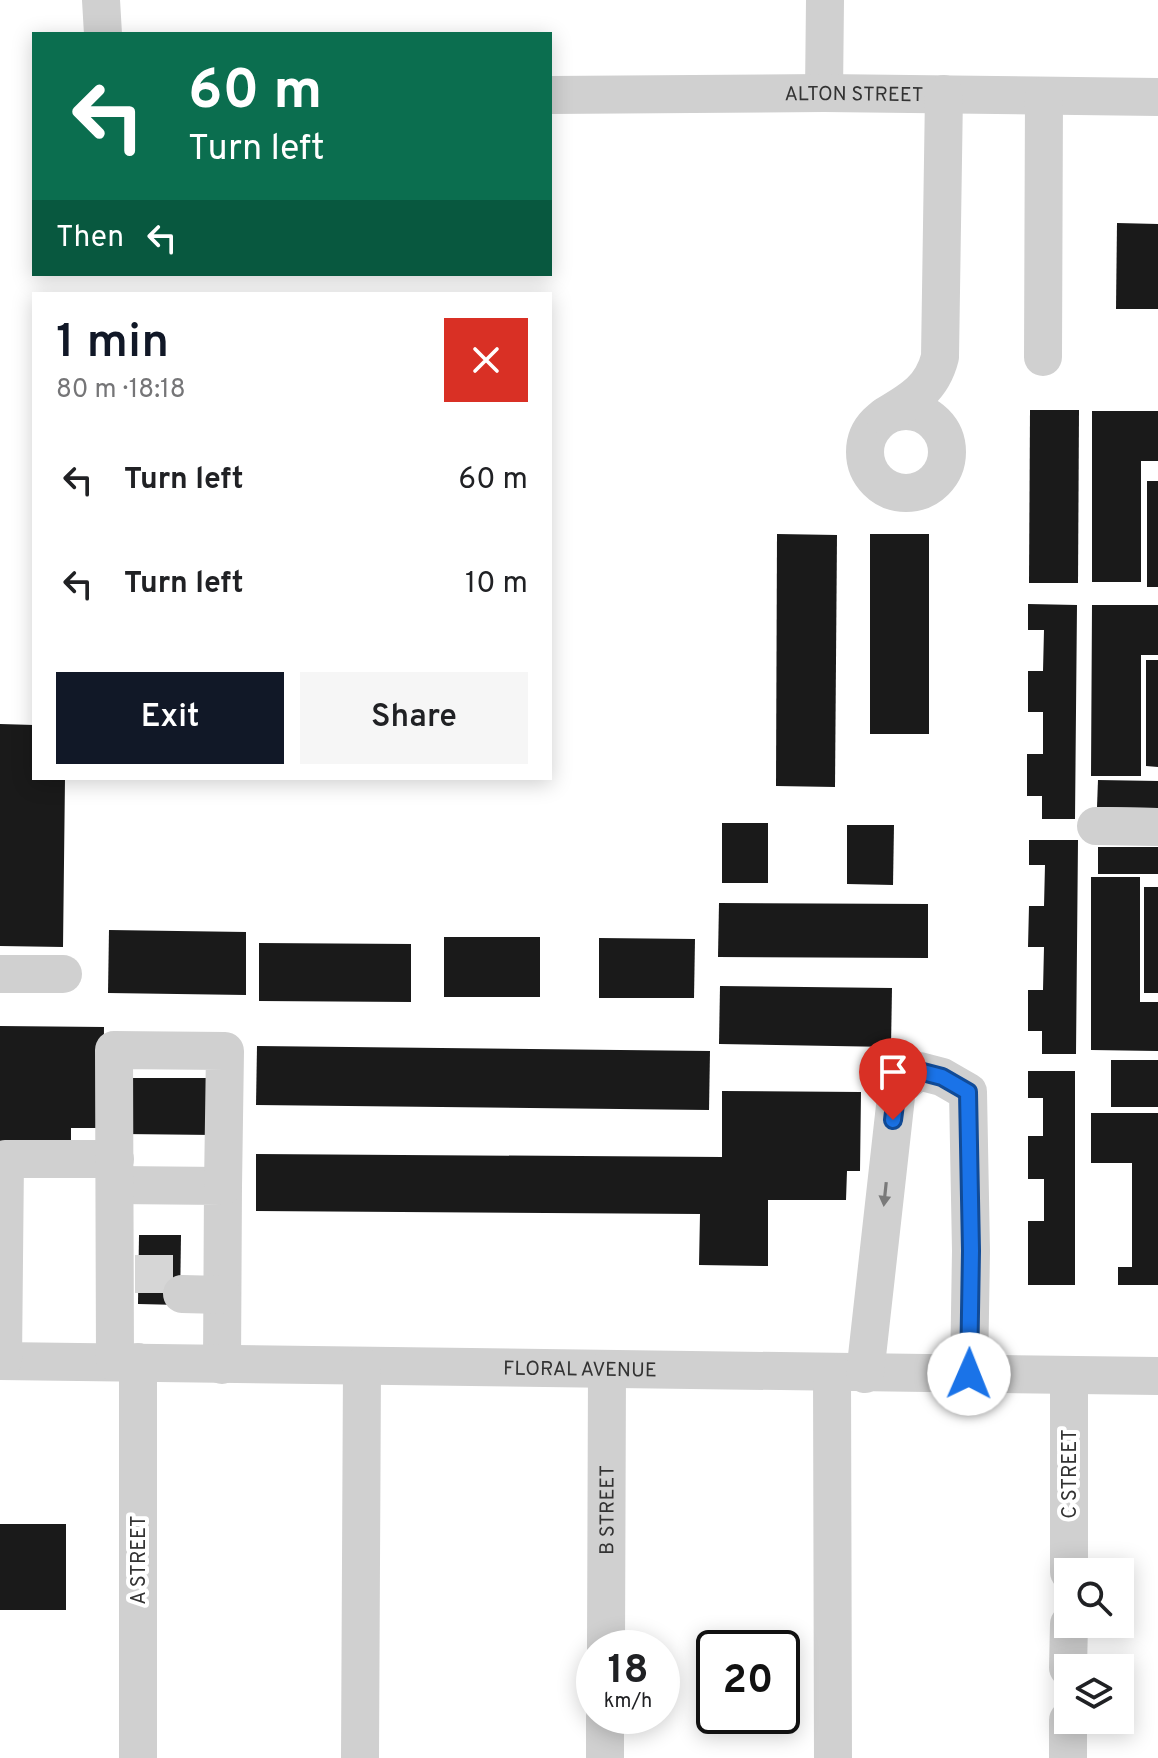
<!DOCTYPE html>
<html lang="en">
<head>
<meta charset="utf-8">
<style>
	body { margin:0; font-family:Overpass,sans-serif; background:#f6f6f6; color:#202124; height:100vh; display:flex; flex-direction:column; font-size:30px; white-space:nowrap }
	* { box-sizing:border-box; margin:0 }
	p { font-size:26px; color:#757577 }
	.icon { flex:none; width:44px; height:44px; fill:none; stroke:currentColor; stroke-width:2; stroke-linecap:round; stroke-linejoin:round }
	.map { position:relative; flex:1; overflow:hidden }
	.side { position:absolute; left:32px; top:292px; width:520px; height:488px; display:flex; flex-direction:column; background:#fff; border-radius:0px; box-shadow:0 4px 20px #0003 }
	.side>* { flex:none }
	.hud { position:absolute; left:32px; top:32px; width:520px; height:244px; border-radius:0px; box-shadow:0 4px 20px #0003; background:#0b6e4f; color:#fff; overflow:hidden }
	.tools { position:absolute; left:1054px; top:1558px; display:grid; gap:16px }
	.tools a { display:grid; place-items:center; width:80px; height:80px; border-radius:0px; background:#fff; box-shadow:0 4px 20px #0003; font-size:40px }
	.speed { position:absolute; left:576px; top:1630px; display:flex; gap:16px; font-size:40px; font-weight:700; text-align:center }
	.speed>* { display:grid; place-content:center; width:104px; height:104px; border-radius:50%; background:#fff; box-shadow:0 4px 20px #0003; line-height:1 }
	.speed small { font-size:20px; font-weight:400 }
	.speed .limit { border:4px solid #111; border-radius:12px; background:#fff; color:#111 }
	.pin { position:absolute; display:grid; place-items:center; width:68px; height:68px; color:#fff; margin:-82px -34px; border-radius:50% 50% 50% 0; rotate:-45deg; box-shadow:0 0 8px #0007 }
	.pin .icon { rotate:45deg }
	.me { position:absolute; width:88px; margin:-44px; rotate:1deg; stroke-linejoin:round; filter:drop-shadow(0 0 6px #0008) }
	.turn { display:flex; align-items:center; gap:28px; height:168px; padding:0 24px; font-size:36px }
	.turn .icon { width:104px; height:104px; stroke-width:2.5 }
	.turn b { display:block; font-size:56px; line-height:68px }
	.then { display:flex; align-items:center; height:76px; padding:0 24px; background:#0003; gap:16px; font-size:30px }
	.round { display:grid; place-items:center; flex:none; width:84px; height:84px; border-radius:0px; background:#f6f6f6 }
	.head { display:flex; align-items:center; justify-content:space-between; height:136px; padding:0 24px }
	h1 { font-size:48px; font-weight:600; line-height:60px; color:#111827 }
	.cta { display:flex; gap:16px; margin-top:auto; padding:16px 24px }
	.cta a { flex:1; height:92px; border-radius:0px; background:#111827; color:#fff; font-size:32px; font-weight:600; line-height:92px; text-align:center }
	.cta a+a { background:#f6f6f6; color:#202124 }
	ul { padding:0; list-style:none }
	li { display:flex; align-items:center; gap:24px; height:104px; padding:0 24px }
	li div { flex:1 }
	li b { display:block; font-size:30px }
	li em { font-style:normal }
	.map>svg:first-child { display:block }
</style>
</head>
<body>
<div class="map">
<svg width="1158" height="1758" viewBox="0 0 1158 1758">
	<rect width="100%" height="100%" fill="#fff"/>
	<!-- building -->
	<g fill="#1a1a1a">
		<polygon points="1117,223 1158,224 1158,309 1116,309"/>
		<polygon points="1030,410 1079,410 1078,583 1029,583"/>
		<polygon points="1092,411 1158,411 1158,461 1141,461 1141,582 1092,582"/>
		<rect x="1147" y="481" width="11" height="106"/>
		<polygon points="777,534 837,535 835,787 776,786"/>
		<rect x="870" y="534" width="59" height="200"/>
		<polygon points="1028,604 1077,605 1075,819 1042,819 1042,796 1027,796 1027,754 1043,754 1043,712 1028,712 1028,671 1043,671 1044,630 1028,630"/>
		<polygon points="1092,605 1158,605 1158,655 1141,655 1141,776 1091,776"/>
		<polygon points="1146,660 1158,660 1158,767 1146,766"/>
		<polygon points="0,724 34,725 34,778 65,778 63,947 0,946"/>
		<polygon points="1098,780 1158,781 1158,808 1097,807"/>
		<rect x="722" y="823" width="46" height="60"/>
		<polygon points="847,825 894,825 893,885 847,884"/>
		<polygon points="1029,840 1078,840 1076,1054 1042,1054 1042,1031 1028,1031 1028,990 1043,990 1044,947 1028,947 1029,906 1044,906 1045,865 1029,865"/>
		<rect x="1098" y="847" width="60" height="27"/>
		<polygon points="1091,877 1140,877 1140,1002 1158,1002 1158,1051 1091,1050"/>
		<rect x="1144" y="887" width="14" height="106"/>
		<polygon points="719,903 928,904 928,958 718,957"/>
		<polygon points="109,930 246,932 246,995 108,993"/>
		<rect x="444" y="937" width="96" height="60"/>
		<polygon points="599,938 695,939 694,998 599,998"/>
		<polygon points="259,943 411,944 411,1002 259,1001"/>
		<polygon points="720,986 892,988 891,1047 719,1044"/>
		<polygon points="0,1026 104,1027 103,1128 71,1128 71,1148 0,1147"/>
		<polygon points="257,1046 710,1051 709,1110 256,1105"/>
		<rect x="1111" y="1060" width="47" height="47"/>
		<polygon points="1028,1071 1075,1071 1075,1285 1028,1285 1028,1221 1044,1221 1044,1179 1028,1179 1028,1136 1043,1136 1043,1098 1028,1098"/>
		<polygon points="124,1078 214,1078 214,1135 124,1134"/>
		<polygon points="722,1091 861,1092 860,1171 847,1171 846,1200 768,1200 768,1266 699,1265 700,1214 256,1211 256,1154 722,1157"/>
		<polygon points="1091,1113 1158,1113 1158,1285 1118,1285 1118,1267 1132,1267 1132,1163 1091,1163"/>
		<polygon points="139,1235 181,1235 180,1305 138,1304"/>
		<rect x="0" y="1524" width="66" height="86"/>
	</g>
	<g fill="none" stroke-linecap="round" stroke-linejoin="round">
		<!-- minor-tunnel -->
		<polyline stroke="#d6d6d6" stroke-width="38" stroke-dasharray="38 19" stroke-linecap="butt" points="135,1274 183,1274"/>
		<!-- minor -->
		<g stroke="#d0d0d0" stroke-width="38">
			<polyline points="101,0 103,34"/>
			<polyline points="824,93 825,0"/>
			<path id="s1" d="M550,95L824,93L1158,97"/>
			<polyline points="1043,357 1044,96"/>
			<circle cx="906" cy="452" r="41"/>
			<path d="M885,416C912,400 932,389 940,357L944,94"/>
			<polyline points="1096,826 1158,827"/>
			<polyline points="0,974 63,974"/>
			<polyline points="115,1185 223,1186 222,1365"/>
			<polyline points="182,1294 222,1295"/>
			<path id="s2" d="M0,1361L1158,1376"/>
			<polyline points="3,1361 5,1159 115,1159"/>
			<polyline points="115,1362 114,1050 225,1051 223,1186"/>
			<polyline points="138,1362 138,1758"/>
			<polyline points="832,1373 833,1758"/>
			<polyline points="865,1374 897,1088 919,1071 942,1077 968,1092 971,1251 969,1374"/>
			<polyline points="1069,1572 1069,1375"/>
			<path id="s3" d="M606,1648L607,1370"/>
			<polyline points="1068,1668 1069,1624"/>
			<polyline points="360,1758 362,1366"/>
			<polyline points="605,1758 605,1716"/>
			<polyline points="1068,1758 1068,1720"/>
		</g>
	</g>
	<!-- one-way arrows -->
	<defs><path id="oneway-solid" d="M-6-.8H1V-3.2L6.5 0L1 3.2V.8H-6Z" transform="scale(2)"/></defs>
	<use fill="#7a7a7a" href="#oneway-solid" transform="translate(885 1194) rotate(96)"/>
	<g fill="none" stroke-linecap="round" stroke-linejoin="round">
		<!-- route casing -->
		<g stroke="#114b97" stroke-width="20">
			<polyline id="route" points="893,1120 897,1088 919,1071 942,1077 968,1092 971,1251 969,1374"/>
		</g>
		<!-- route -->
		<use href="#route" stroke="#1a73e8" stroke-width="14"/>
	</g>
	<g text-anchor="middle" stroke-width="8" stroke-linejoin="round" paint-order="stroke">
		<!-- street labels -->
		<g font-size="20" fill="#333" stroke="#fff">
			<text dy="7" stroke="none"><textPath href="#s1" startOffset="304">ALTON STREET</textPath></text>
			<text dy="7" stroke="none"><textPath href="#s2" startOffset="580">FLORAL AVENUE</textPath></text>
			<text transform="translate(1069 1474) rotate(-90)" y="7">C STREET</text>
			<text dy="7" stroke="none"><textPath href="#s3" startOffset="138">B STREET</textPath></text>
			<text transform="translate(138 1560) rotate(-90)" y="7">A STREET</text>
		</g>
	</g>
</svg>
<div class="tools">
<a><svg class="icon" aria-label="search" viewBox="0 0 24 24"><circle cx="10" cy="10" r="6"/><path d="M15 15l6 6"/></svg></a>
<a><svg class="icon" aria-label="layers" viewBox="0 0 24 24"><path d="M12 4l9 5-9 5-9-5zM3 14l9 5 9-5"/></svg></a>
</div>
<div class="speed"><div>18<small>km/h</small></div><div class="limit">20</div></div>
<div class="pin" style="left:893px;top:1120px;background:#d93025"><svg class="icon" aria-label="arrive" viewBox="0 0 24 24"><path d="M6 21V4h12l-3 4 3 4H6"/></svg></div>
<svg class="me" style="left:969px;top:1374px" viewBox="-20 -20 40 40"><circle r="19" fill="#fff"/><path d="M0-13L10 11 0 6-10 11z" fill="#1a73e8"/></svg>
<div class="hud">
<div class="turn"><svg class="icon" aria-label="left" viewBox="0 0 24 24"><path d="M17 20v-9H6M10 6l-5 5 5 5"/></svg><div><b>60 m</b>Turn left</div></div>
<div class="then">Then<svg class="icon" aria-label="left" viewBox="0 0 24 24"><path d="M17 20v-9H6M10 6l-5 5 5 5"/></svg></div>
</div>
<section class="side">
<div class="head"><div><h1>1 min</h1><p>80 m · 18:18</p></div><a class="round" style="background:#d93025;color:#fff"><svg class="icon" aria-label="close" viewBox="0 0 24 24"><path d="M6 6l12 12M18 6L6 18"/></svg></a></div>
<ul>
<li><svg class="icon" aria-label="left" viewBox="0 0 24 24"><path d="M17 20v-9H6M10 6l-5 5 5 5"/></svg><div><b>Turn left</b></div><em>60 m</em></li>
<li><svg class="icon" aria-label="left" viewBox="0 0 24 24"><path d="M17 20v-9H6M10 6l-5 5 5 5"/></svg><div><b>Turn left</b></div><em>10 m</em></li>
</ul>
<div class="cta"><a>Exit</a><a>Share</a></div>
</section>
</div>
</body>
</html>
